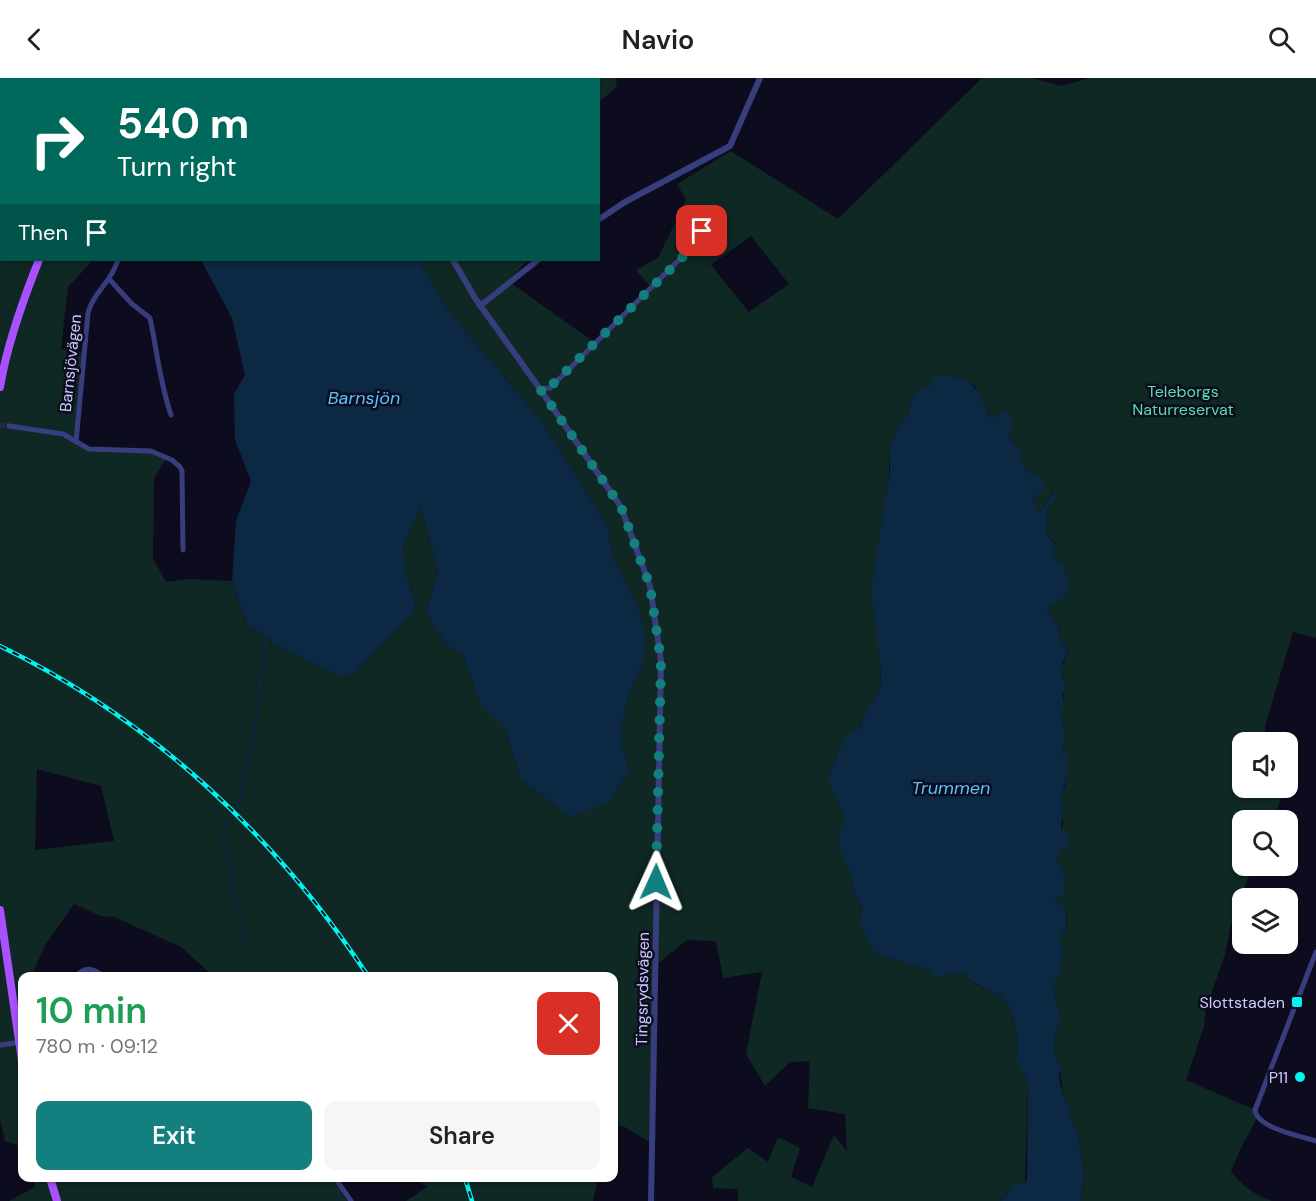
<!DOCTYPE html>
<html lang="en">
<head>
<meta charset="utf-8">
<style>
	body { margin:0; font-family:"DM Sans",sans-serif; background:#f6f6f6; color:#222; height:100vh; display:flex; flex-direction:column; font-size:22px; white-space:nowrap }
	* { box-sizing:border-box; margin:0 }
	p { font-size:20px; color:#767676 }
	.icon { flex:none; width:33px; height:33px; fill:none; stroke:currentColor; stroke-width:2; stroke-linecap:round; stroke-linejoin:round }
	.map { position:relative; flex:1; overflow:hidden }
	.details { position:absolute; left:18px; top:894px; width:600px; height:210px; display:flex; flex-direction:column; background:#fff; border-radius:12px; box-shadow:0 2px 4px #0004 }
	.details>* { flex:none }
	.hud { position:absolute; left:0px; top:0px; width:600px; height:183px; box-shadow:0 2px 4px #0004; background:#00695c; color:#fff; overflow:hidden }
	.controls { position:absolute; left:1232px; top:654px; display:grid; gap:12px }
	.controls a { display:grid; place-items:center; width:66px; height:66px; border-radius:12px; background:#fff; box-shadow:0 2px 4px #0004; font-size:30px }
	.pin { position:absolute; display:grid; place-items:center; width:51px; height:51px; color:#fff; margin:-26px; border-radius:12px; box-shadow:0 3px 9px #0006 }
	.me { position:absolute; width:66px; margin:-33px; rotate:1deg; stroke-linejoin:round; filter:drop-shadow(0 0 4px #0008) }
	.turn { display:flex; align-items:center; gap:21px; height:126px; padding:0 18px; font-size:27px }
	.turn .icon { width:78px; height:78px; stroke-width:2.5 }
	.turn b { display:block; font-size:42px; line-height:51px }
	.then { display:flex; align-items:center; height:57px; padding:0 18px; background:#0003; gap:12px; font-size:22px }
	.round { display:grid; place-items:center; flex:none; width:63px; height:63px; border-radius:12px; background:#f6f6f6 }
	.head { display:flex; align-items:center; justify-content:space-between; height:102px; padding:0 18px }
	h1 { font-size:36px; font-weight:600; line-height:45px; color:#1e9e55 }
	.primary-button { display:flex; gap:12px; margin-top:auto; padding:12px 18px }
	.primary-button a { flex:1; height:69px; border-radius:12px; background:#13807f; color:#fff; font-size:24px; font-weight:600; line-height:69px; text-align:center }
	.primary-button a+a { background:#f6f6f6; color:#222 }
	header { display:flex; justify-content:space-between; align-items:center; height:78px; padding:0 18px; background:#fff; font-size:27px; font-weight:600 }
	.map>svg:first-child { display:block }
</style>
</head>
<body>
<header><svg class="icon" aria-label="back" viewBox="0 0 24 24"><path d="M15 5l-7 7 7 7"/></svg>Navio<svg class="icon" aria-label="search" viewBox="0 0 24 24"><circle cx="10" cy="10" r="6"/><path d="M15 15l6 6"/></svg></header>
<div class="map">
<svg width="1316" height="1123" viewBox="0 0 1316 1123">
	<rect width="100%" height="100%" fill="#0d0c1e"/>
	<!-- green -->
	<g fill="#0f2824" fill-rule="evenodd">
		<polygon points="301,0 617,0 616,10 599,24 598,2"/>
		<path d="M982,0H1032L1061,8L1091,0H1316V560L1293,554L1265,648L1267,664H1242V710H1286L1272,742H1242V788H1253L1233,838L1225,876L1206,931L1204,948L1186,1002L1255,1032L1257,1040L1241,1070L1231,1093C1243,1109 1255,1117 1272,1123H1081L1084,1095L1078,1056L1070,1039L1068,1023L1063,1018L1059,984L1055,978L1054,961L1061,942L1053,908L1059,900V887L1063,879L1057,861L1066,852L1067,834L1055,822L1065,813L1064,796L1058,788L1057,782L1063,744L1060,717L1066,708L1063,676L1065,655L1060,636L1064,622V601L1061,590L1067,577L1068,568C1059,564 1058,558 1060,549L1053,544L1054,540L1047,533L1051,527L1068,516L1062,486C1052,481 1052,476 1056,465L1046,457L1047,432L1057,419L1052,414L1043,431L1038,433L1032,424L1039,415L1030,395L1023,386L1020,372L1009,360L1010,348L992,341L974,307L931,308L910,337L900,345L890,367L880,611L864,638L861,649L845,659L829,695L836,720L846,741L840,773L851,797L853,813L862,829L860,843L879,877L929,891L932,897L944,901L948,895H964C986,921 1009,908 1015,949C1017,960 1020,970 1017,981L1028,1003L1025,1106L1010,1111L1001,1123H738V1111L713,1110L712,1099L748,1070L768,1084L778,1059L800,1070L791,1099L812,1109L834,1057L847,1073L845,1036L808,1030L810,983L790,984L765,1008L746,976L762,894L723,900L716,863L687,862L657,886L651,1065L623,1048H614V898H213L181,869L114,839L101,838L74,826L46,866L31,898H22V1069L5,1063L0,1041V132L2,182H93L68,209L61,271L84,274L76,364L82,369L151,373L167,379L154,400L153,480L166,504L188,501L232,503L247,546L284,571L341,599L355,595L416,531L405,490L403,468L421,428L438,494L426,534L446,568L462,575L480,625L506,651L520,700L569,739L629,692L620,656L628,619L642,586L638,528L612,477L608,449L542,343L447,231L419,182H528L508,203L595,265L653,212L636,192L658,180L686,122L677,106L731,73L838,141ZM751,158L789,206L749,234L711,187ZM37,691L101,708L114,763L35,772Z"/>
		<polygon points="33,1100 332,1100 347,1123 9,1123 35,1109"/>
		<polygon points="415,1100 598,1100 593,1123 406,1123 427,1109"/>
	</g>
	<!-- water -->
	<g fill="#0c2843">
		<polygon points="201,182 419,182 447,231 542,343 608,449 612,477 638,528 646,558 642,586 628,619 620,656 629,692 607,725 569,739 520,700 506,651 480,625 462,575 446,568 426,534 438,494 421,429 403,468 405,490 416,531 355,595 341,599 284,571 247,546 232,503 236,443 251,403 235,362 234,316 245,297 232,240"/>
		<path d="M940,296C979,304 974,308 992,341L1006,332L1013,337L1009,360L1020,372L1023,386L1030,395L1041,397L1046,411L1039,415L1032,424L1038,433L1043,431L1053,414L1057,419L1047,432L1046,457L1058,468L1053,473C1054,481 1056,483 1062,486L1071,511C1066,521 1053,523 1047,533L1054,540L1053,544L1060,549C1058,558 1059,564 1068,568C1068,576 1065,579 1062,586C1060,591 1064,606 1067,609L1063,616L1064,629L1060,636L1065,655L1063,676L1067,678C1067,693 1069,704 1060,717L1063,732L1061,750L1071,762V765L1065,771L1060,772C1053,786 1061,786 1064,797C1065,803 1065,812 1064,818H1059L1055,822C1071,833 1065,835 1066,852L1057,861L1062,866L1063,879L1059,887L1061,896L1053,908L1061,942L1054,961L1055,978L1062,988L1059,994L1060,1006L1063,1018L1068,1023L1070,1039L1078,1056L1084,1095L1081,1123H1001L1014,1106H1025L1027,1101L1028,1003L1016,981C1020,970 1017,960 1015,949C1009,908 987,921 964,895H948L945,901L932,897L929,891L879,877L869,866L860,843L862,829L853,813L851,797L840,774L838,754L846,741L829,706V695L845,659L861,649L864,638L880,611L881,589L871,510L890,393V367L900,345L910,337C908,322 915,310 931,307L932,302Z"/>
	</g>
	<g fill="none" stroke-linecap="round" stroke-linejoin="round">
		<!-- stream -->
		<polyline stroke="#0c2843" stroke-width="2" points="237,866 244,860 223,757 226,744 240,724 255,646 266,559"/>
		<!-- minor-tunnel -->
		<polyline stroke="#292840" stroke-width="5" stroke-dasharray="5 2.5" stroke-linecap="butt" points="0,347 9,348"/>
		<!-- minor -->
		<g stroke="#373d7d" stroke-width="5">
			<polyline points="282,2 284,0"/>
			<path d="M110,202L132,226L150,240C157,273 160,305 171,337"/>
			<path d="M540,311L550,310L691,170C702,175 713,168 707,155L702,153L694,155L689,166L691,170"/>
			<polyline points="9,348 63,356 89,371 151,373 172,382 180,389 182,393 183,472"/>
			<path d="M76,364L88,235C94,213 111,205 118,182"/>
			<path d="M1316,874L1255,1032C1257,1050 1300,1058 1316,1063"/>
			<path d="M76,898C86,887 93,891 104,898"/>
			<polyline points="0,967 21,964"/>
			<polyline points="335,1100 351,1123"/>
		</g>
		<!-- tertiary -->
		<g stroke="#373d7d" stroke-width="6">
			<polyline points="354,0 355,2"/>
			<polyline points="598,142 625,124 730,68 760,0"/>
			<polyline points="453,182 475,220 540,311 621,429 650,508 661,583 651,1123"/>
			<polyline points="480,228 538,182"/>
		</g>
		<!-- primary -->
		<g stroke="#a951fe" stroke-width="8">
			<polyline points="136,2 137,0"/>
			<path d="M0,309C7,266 23,222 39,182"/>
			<polyline points="0,832 22,983"/>
			<polyline points="50,1100 57,1123"/>
		</g>
		<!-- rail casing -->
		<g stroke="#01f4f0" stroke-width="4.5">
			<g id="rail">
				<path d="M0,568C152,642 276,758 368,898"/>
				<polyline points="465,1100 472,1123"/>
			</g>
		</g>
		<!-- rail -->
		<use href="#rail" stroke="#0d0c1e" stroke-width="2" stroke-dasharray="7" stroke-linecap="butt"/>
	</g>
	<g fill="none" stroke-linecap="round" stroke-linejoin="round">
		<!-- route -->
		<polyline stroke="#13807f" stroke-width="10" stroke-dasharray="0 18" points="656,804 661,583 650,508 621,429 540,311 549,310 691,171 689,166 694,155 702,153"/>
	</g>
	<!-- markers -->
	<g fill="#01f4f0" stroke="#0d0c1e" stroke-width="2">
		<rect x="1291" y="918" width="12" height="12" rx="3"/>
		<circle cx="1300" cy="999" r="6"/>
	</g>
	<g text-anchor="middle" stroke-width="5" stroke-linejoin="round" paint-order="stroke">
		<!-- street labels -->
		<g font-size="16" fill="#cacaff" stroke="#0d0c1e">
			<text transform="translate(70 285) rotate(-84)" y="6">Barnsjövägen</text>
			<text transform="translate(642 911) rotate(-89)" y="6">Tingsrydsvägen</text>
		</g>
		<!-- park labels -->
		<g font-size="16" fill="#57deac" stroke="#0d0c1e">
			<text x="1183" y="319">Teleborgs<tspan x="1183" dy="18">Naturreservat</tspan></text>
		</g>
		<!-- poi labels -->
		<g font-size="16" fill="#cacaff" stroke="#0d0c1e" text-anchor="end">
			<text x="1285" y="930">Slottstaden</text>
			<text x="1288" y="1005">P11</text>
		</g>
		<!-- water labels -->
		<g font-size="18" font-style="italic" fill="#58c5fe" stroke="#0d0c1e">
			<text x="364" y="326">Barnsjön</text>
			<text x="951" y="716">Trummen</text>
		</g>
	</g>
</svg>
<div class="controls">
<a><svg class="icon" aria-label="sound" viewBox="0 0 24 24"><path d="M4 9h4l5-4v14l-5-4H4zM17 9q2 3 0 6"/></svg></a>
<a><svg class="icon" aria-label="search" viewBox="0 0 24 24"><circle cx="10" cy="10" r="6"/><path d="M15 15l6 6"/></svg></a>
<a><svg class="icon" aria-label="layers" viewBox="0 0 24 24"><path d="M12 4l9 5-9 5-9-5zM3 14l9 5 9-5"/></svg></a>
</div>
<div class="pin" style="left:702px;top:153px;background:#d93025"><svg class="icon" aria-label="arrive" viewBox="0 0 24 24"><path d="M6 21V4h12l-3 4 3 4H6"/></svg></div>
<svg class="me" style="left:656px;top:804px" viewBox="-20 -20 40 40"><path d="M0-17L14 15 0 8-14 15z" fill="#13807f" stroke="#fff" stroke-width="4"/></svg>
<div class="hud">
<div class="turn"><svg class="icon" aria-label="right" viewBox="0 0 24 24"><path d="M7 20v-9h11M14 6l5 5-5 5"/></svg><div><b>540 m</b>Turn right</div></div>
<div class="then">Then<svg class="icon" aria-label="arrive" viewBox="0 0 24 24"><path d="M6 21V4h12l-3 4 3 4H6"/></svg></div>
</div>
<section class="details">
<div class="head"><div><h1>10 min</h1><p>780 m · 09:12</p></div><a class="round" style="background:#d93025;color:#fff"><svg class="icon" aria-label="close" viewBox="0 0 24 24"><path d="M6 6l12 12M18 6L6 18"/></svg></a></div>
<div class="primary-button"><a>Exit</a><a>Share</a></div>
</section>
</div>
</body>
</html>
